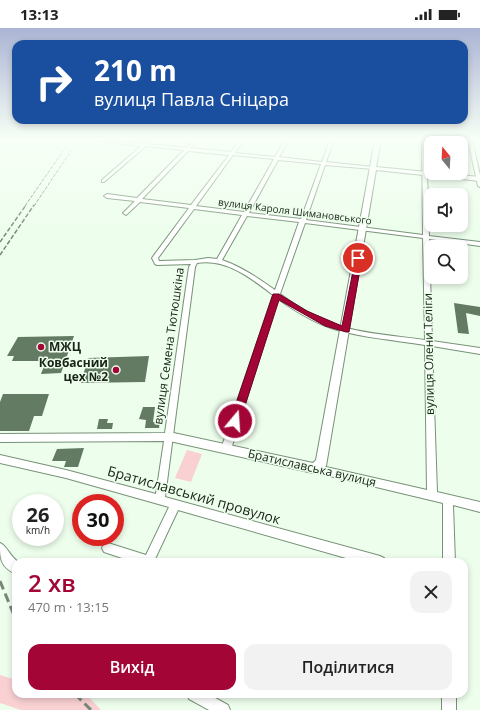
<!DOCTYPE html>
<html lang="uk">
<head>
<meta charset="utf-8">
<style>
	body { margin:0; font-family:"Open Sans",sans-serif; background:#f2f2f2; color:#222; height:100vh; display:flex; flex-direction:column; font-size:15px; white-space:nowrap }
	* { box-sizing:border-box; margin:0 }
	p { font-size:13px; color:#767676 }
	.icon { flex:none; width:22px; height:22px; fill:none; stroke:currentColor; stroke-width:2; stroke-linecap:round; stroke-linejoin:round }
	.map { position:relative; flex:1; overflow:hidden }
	.panel { position:absolute; left:12px; top:530px; width:456px; height:140px; display:flex; flex-direction:column; background:#fff; border-radius:12px; box-shadow:0 2px 6px #0003 }
	.panel>* { flex:none }
	.top-card { position:absolute; left:12px; top:12px; width:456px; height:84px; border-radius:12px; box-shadow:0 2px 6px #0003; background:#1a4fa0; color:#fff; overflow:hidden }
	.needle { width:26px; rotate:342deg }
	.buttons { position:absolute; left:424px; top:108px; display:grid; gap:8px }
	.buttons a { display:grid; place-items:center; width:44px; height:44px; border-radius:8px; background:#fff; box-shadow:0 2px 6px #0003; font-size:20px }
	.speed { position:absolute; left:12px; top:466px; display:flex; gap:8px; font-size:20px; font-weight:700; text-align:center }
	.speed>* { display:grid; place-content:center; width:52px; height:52px; border-radius:50%; background:#fff; box-shadow:0 2px 6px #0003; line-height:1 }
	.speed small { font-size:10px; font-weight:400 }
	.speed .limit { border:6px solid #d22; background:#fff; color:#111 }
	.pin { position:absolute; display:grid; place-items:center; width:34px; height:34px; color:#fff; margin:-17px; border:2px solid #fff; border-radius:50%; box-shadow:0 1px 4px #0007 }
	.me { position:absolute; width:44px; margin:-22px; rotate:18deg; stroke-linejoin:round; filter:drop-shadow(0 0 3px #0008) }
	.turn { display:flex; align-items:center; gap:14px; height:84px; padding:0 16px; font-size:18px }
	.turn .icon { width:52px; height:52px; stroke-width:2.5 }
	.turn b { display:block; font-size:28px; line-height:34px }
	.round { display:grid; place-items:center; flex:none; width:42px; height:42px; border-radius:12px; background:#f2f2f2 }
	.overview { display:flex; align-items:center; justify-content:space-between; height:68px; padding:0 16px }
	h1 { font-size:24px; font-weight:600; line-height:30px; color:#a30536 }
	.cta { display:flex; gap:8px; margin-top:auto; padding:8px 16px }
	.cta a { flex:1; height:46px; border-radius:12px; background:#a30536; color:#fff; font-size:16px; font-weight:600; line-height:46px; text-align:center }
	.cta a+a { background:#f2f2f2; color:#222 }
	.status { display:flex; justify-content:space-between; align-items:center; height:28px; padding:0 20px; background:#fff; direction:ltr }
	.status svg { height:11px; fill:currentColor }
	.map>svg:first-child { display:block }
</style>
</head>
<body>
<div class="status"><b>13:13</b><svg viewBox="0 0 49 12"><path d="M0 12V9h3v3zM5 12V6h3v6zM10 12V3h3v9zM15 12V0h3v12zM26 1h20v11H26zM47 4h2v5h-2z"/></svg></div>
<div class="map">
<svg width="480" height="682" viewBox="0 0 480 682">
	<rect width="100%" height="100%" fill="#edfeec"/>
	<!-- green -->
	<g fill="#f9d1d3">
		<polygon points="187,422 202,426 191,454 175,450"/>
		<polygon points="0,647 16,652 16,666 86,666 101,682 21,682 0,675"/>
	</g>
	<!-- building -->
	<g fill="#627b62">
		<polygon points="454,275 480,279 480,288 466,285 469,306 458,305"/>
		<polygon points="74,308 61,345 41,346 46,333 12,333 14,328 7,328 18,309"/>
		<polygon points="149,328 145,354 81,355 88,330"/>
		<polygon points="3,366 49,366 42,388 34,388 29,403 0,403 0,374"/>
		<polygon points="143,379 155,379 153,394 160,394 159,400 145,400 146,392 139,391"/>
		<polygon points="99,391 108,391 107,395 113,395 112,401 97,401"/>
		<polygon points="84,420 78,439 64,439 66,433 52,433 57,421"/>
	</g>
	<g fill="none" stroke-linecap="round" stroke-linejoin="round">
		<!-- minor casing -->
		<g stroke="#789278" stroke-width="2">
			<g id="minor">
				<path d="M92,112H105L144,116L147,114L149,115L148,116L186,120L194,112H198L190,120L231,124L240,112H244L235,125L275,129L285,112H289L279,129L322,134L330,112H334L326,134L373,139L375,140L373,141L325,137L306,192L423,207L422,112H426L429,208L480,214V218L429,211L432,313L480,320V326L432,318L437,464L480,474V484L453,477L455,534H443V475L313,444L310,443L308,440L310,437L313,436L427,462L425,317C395,312 363,310 334,301C314,295 295,283 278,271L231,421L229,424L226,425L223,424L221,421L273,267C251,250 226,230 197,235L195,239L165,469L380,528L384,530L386,534H360L178,482L155,531L157,534H134L104,524L102,520L104,516L108,515L146,527L169,479L66,450L0,435V427L66,442L156,466L164,413L0,414V406L165,405L189,239L191,236L157,237L155,236L152,230L189,180L140,174L126,187L123,185L135,173L107,170L104,168L107,166L137,170L184,122L146,118L104,154H102V152L141,118ZM188,123L229,127L191,177L142,171ZM233,127L274,131L244,184L196,178ZM278,132L321,136L301,191L249,185ZM194,181L242,187L217,231L208,230L195,232L159,233L158,230ZM247,188L299,194L275,262C258,250 242,239 222,232ZM305,195L423,210L425,312C398,308 365,306 339,298C318,291 298,279 280,266Z"/>
				<polygon points="468,112 472,112 480,147 480,159 478,158"/>
				<path d="M0,515C6,517 10,528 18,534H16V546C0,539 0,530 0,515Z"/>
				<polygon points="187,666 208,666 228,677 230,682 209,682 189,671"/>
				<rect x="442" y="666" width="14" height="16"/>
			</g>
		</g>
		<!-- tertiary casing -->
		<g stroke="#789278" stroke-width="2">
			<polygon id="tertiary" points="375,112 381,112 376,139 480,149 480,153 376,142 326,438 323,442 313,445 165,412 163,409 165,406 169,404 313,435 316,432"/>
		</g>
		<!-- minor -->
		<use href="#minor" fill="#fff" fill-rule="evenodd"/>
		<!-- tertiary -->
		<use href="#tertiary" fill="#fff" fill-rule="evenodd"/>
		<!-- rail-far2 -->
		<g stroke="#798779" stroke-width="1" stroke-dasharray="3.5 1.5" stroke-linecap="butt">
			<polyline points="25,178 63,123"/>
			<polyline points="34,178 71,123"/>
		</g>
		<!-- rail-far1 -->
		<g stroke="#798779" stroke-width="1.5" stroke-dasharray="4.5 2" stroke-linecap="butt">
			<polyline points="0,214 26,177"/>
			<polyline points="0,227 34,177"/>
		</g>
		<!-- rail -->
		<g stroke="#798779" stroke-width="3" stroke-dasharray="9 4.5" stroke-linecap="butt">
			<polyline points="0,553 16,592"/>
			<polyline points="75,666 91,682"/>
		</g>
	</g>
	<!-- sky -->
	<linearGradient id="sky" x2="0" y2="1"><stop stop-color="#abb4d4"/><stop offset="0.54" stop-color="#f7fff6"/><stop offset="1" stop-color="#f7fff6" stop-opacity="0"/></linearGradient>
	<rect width="480" height="207" fill="url(#sky)"/>
	<!-- route -->
	<polygon fill="#a30536" stroke="#6a0323" points="356,228 362,230 349,304 346,304 325,298 279,272 240,393 239,396 231,396 230,393 273,266 279,266 307,283 342,298"/>
	<!-- markers -->
	<g fill="#a30536" stroke="#edfeec" stroke-width="1.5">
		<circle cx="41" cy="319" r="4"/>
		<circle cx="116" cy="342" r="4"/>
	</g>
	<g text-anchor="middle" stroke-width="3" stroke-linejoin="round" paint-order="stroke">
		<!-- far-street labels -->
		<g font-size="10" fill="#182318" stroke="#edfeec">
			<text transform="translate(295 183) rotate(7)" y="4">вулиця Кароля Шимановського</text>
		</g>
		<!-- street labels -->
		<g font-size="12" fill="#182318" stroke="#edfeec">
			<text transform="translate(169 318) rotate(-82)" y="4">вулиця Семена Тютюшкіна</text>
			<text transform="translate(429 326) rotate(-91)" y="4">вулиця Олени Теліги</text>
			<text transform="translate(312 440) rotate(13)" y="4">Братиславська вулиця</text>
		</g>
		<!-- poi labels -->
		<g font-size="12" font-weight="bold" fill="#182318" stroke="#edfeec" text-anchor="start">
			<text x="49" y="323">МЖЦ</text>
			<text x="108" y="339" text-anchor="end">Ковбасний<tspan x="108" dy="14">цех №2</tspan></text>
		</g>
		<!-- near-street labels -->
		<g font-size="14" fill="#182318" stroke="#edfeec">
			<text transform="translate(194 467) rotate(16)" y="5">Братиславський провулок</text>
		</g>
	</g>
</svg>
<div class="buttons">
<a><svg class="needle" viewBox="-14 -14 28 28"><path d="M0-13l5 13h-10z" fill="#e53935"/><path d="M0 13l5-13h-10z" fill="#767676"/></svg></a>
<a><svg class="icon" aria-label="sound" viewBox="0 0 24 24"><path d="M4 9h4l5-4v14l-5-4H4zM17 9q2 3 0 6"/></svg></a>
<a><svg class="icon" aria-label="search" viewBox="0 0 24 24"><circle cx="10" cy="10" r="6"/><path d="M15 15l6 6"/></svg></a>
</div>
<div class="speed"><div>26<small>km/h</small></div><div class="limit">30</div></div>
<div class="pin" style="left:358px;top:230px;background:#d93025"><svg class="icon" aria-label="arrive" viewBox="0 0 24 24"><path d="M6 21V4h12l-3 4 3 4H6"/></svg></div>
<svg class="me" style="left:235px;top:393px" viewBox="-20 -20 40 40"><circle r="17" fill="#a30536" stroke="#fff" stroke-width="3"/><path d="M0-11L8 9 0 5-8 9z" fill="#fff"/></svg>
<div class="top-card">
<div class="turn"><svg class="icon" aria-label="right" viewBox="0 0 24 24"><path d="M7 20v-9h11M14 6l5 5-5 5"/></svg><div><b>210 m</b>вулиця Павла Сніцара</div></div>
</div>
<section class="panel">
<div class="overview"><div><h1>2 хв</h1><p>470 m · 13:15</p></div><a class="round"><svg class="icon" aria-label="close" viewBox="0 0 24 24"><path d="M6 6l12 12M18 6L6 18"/></svg></a></div>
<div class="cta"><a>Вихід</a><a>Поділитися</a></div>
</section>
</div>
</body>
</html>
